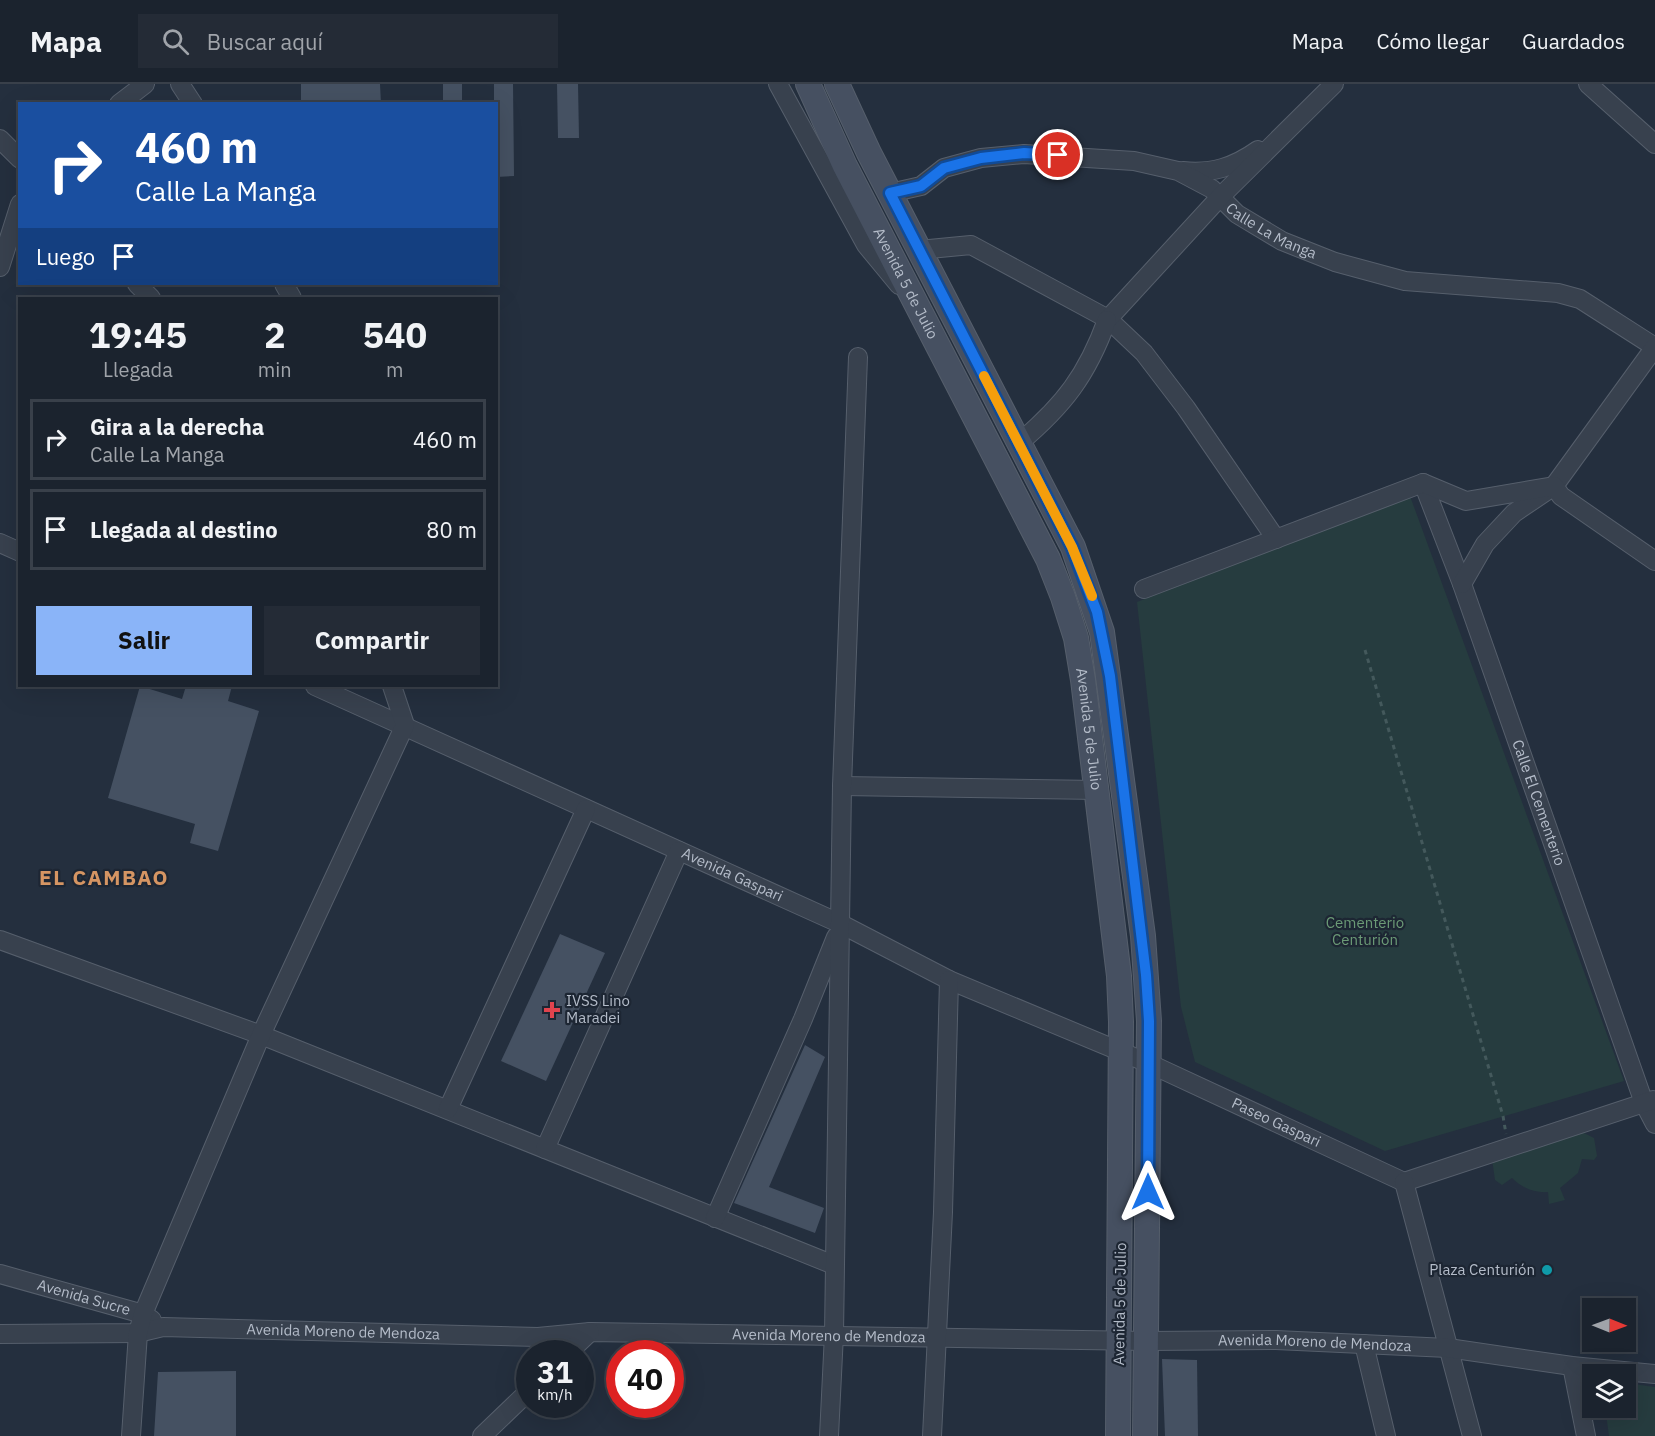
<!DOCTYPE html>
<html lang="es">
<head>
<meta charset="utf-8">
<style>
	body { margin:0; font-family:"IBM Plex Sans",sans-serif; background:#242b36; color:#f1f3f6; height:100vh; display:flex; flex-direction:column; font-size:22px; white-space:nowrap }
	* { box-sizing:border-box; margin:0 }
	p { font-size:20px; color:#a0a4aa }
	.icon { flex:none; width:33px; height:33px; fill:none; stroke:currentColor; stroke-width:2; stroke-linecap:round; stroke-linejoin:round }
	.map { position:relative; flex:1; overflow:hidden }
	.sheet { position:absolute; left:18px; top:213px; width:480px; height:390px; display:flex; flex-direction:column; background:#1b232e; border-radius:0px; box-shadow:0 6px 24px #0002,0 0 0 2px #39404a }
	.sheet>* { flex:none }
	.banner { position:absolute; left:18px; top:18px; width:480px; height:183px; border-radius:0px; box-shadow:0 6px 24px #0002,0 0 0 2px #39404a; background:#1a4fa0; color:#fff; overflow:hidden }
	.needle { width:39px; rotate:91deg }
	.tools { position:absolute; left:1582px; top:1214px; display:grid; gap:12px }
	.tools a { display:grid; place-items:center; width:54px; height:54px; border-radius:0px; background:#1b232e; box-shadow:0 6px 24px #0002,0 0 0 2px #39404a; font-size:30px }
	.speed { position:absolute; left:516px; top:1256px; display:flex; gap:12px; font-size:30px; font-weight:700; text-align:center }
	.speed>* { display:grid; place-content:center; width:78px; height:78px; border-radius:50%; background:#1b232e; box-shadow:0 6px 24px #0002,0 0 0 2px #39404a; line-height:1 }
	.speed small { font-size:15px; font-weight:400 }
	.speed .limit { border:9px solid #d22; background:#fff; color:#111 }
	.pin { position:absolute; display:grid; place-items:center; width:51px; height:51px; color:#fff; margin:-26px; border:3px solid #fff; border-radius:50%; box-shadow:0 2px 6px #0007 }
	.me { position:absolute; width:66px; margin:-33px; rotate:0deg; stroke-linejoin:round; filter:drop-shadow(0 0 4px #0008) }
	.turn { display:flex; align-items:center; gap:21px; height:126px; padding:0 18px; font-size:27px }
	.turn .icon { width:78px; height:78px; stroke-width:2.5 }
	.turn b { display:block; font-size:42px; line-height:51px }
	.then { display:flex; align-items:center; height:57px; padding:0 18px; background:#0003; gap:12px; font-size:22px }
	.eta { display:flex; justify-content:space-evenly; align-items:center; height:102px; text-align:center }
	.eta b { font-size:36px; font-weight:700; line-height:42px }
	.button { display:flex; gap:12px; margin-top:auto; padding:12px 18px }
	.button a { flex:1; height:69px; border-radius:0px; background:#8ab4f8; color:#111; font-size:24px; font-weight:700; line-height:69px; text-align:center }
	.button a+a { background:#242b36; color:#f1f3f6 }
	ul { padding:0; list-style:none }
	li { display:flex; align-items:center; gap:18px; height:81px; margin:0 12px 9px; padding:0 6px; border:3px solid #39404a; border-radius:0px }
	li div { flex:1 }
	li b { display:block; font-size:22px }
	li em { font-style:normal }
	header { display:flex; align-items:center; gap:36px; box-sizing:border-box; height:84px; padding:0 30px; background:#1b232e; border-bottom:2px solid #39404a }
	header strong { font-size:28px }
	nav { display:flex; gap:33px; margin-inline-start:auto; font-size:21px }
	.search { width:420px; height:54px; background:#242b36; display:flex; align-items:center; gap:15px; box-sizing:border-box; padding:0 21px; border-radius:0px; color:#a0a4aa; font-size:22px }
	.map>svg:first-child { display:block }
</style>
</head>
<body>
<header>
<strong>Mapa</strong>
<div class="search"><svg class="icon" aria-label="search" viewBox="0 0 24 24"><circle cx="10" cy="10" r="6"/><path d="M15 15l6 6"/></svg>Buscar aquí</div>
<nav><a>Mapa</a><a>Cómo llegar</a><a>Guardados</a></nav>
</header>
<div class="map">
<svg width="1655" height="1352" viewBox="0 0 1655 1352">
	<rect width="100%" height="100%" fill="#242f3e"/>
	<!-- green -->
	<g fill="#263c3f">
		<polygon points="1410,412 1624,997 1385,1067 1195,978 1181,923 1137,518"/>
		<path d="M1582,1048L1594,1054L1597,1072L1594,1076L1582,1075L1578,1089L1560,1104L1565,1116L1549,1120L1548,1108C1534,1109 1522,1104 1512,1094L1502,1101L1495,1096L1492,1075Z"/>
		<polygon points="1626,1299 1655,1303 1655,1352 1609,1352 1605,1323 1626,1323"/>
	</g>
	<!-- building -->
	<g fill="#455162">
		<polygon points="301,0 380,0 381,20 301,20"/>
		<rect x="443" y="0" width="19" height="20"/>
		<polygon points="494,0 513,0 514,92 496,93 496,20 494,20"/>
		<polygon points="557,0 578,0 579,54 558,54"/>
		<polygon points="140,602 182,615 186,602 232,602 228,617 259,627 218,767 190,759 195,740 108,714"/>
		<polygon points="560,850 605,869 546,997 501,977"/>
		<polygon points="805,961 825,973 769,1103 824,1124 815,1149 734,1119"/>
		<polygon points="1162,1275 1197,1276 1198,1352 1165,1352"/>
		<polygon points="236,1287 236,1352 154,1352 158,1288"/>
	</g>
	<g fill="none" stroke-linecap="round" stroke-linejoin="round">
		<!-- street casing -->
		<g stroke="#565f6c" stroke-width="20">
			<g id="street">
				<polyline points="180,0 193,20"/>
				<polyline points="778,0 866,161 899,201"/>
				<polyline points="1588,0 1655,60"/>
				<polyline points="119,20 145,0"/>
				<polyline points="0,55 20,75"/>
				<path d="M1183,87C1212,90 1234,83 1258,66"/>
				<path id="s1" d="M890,109L921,102L944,84L981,74L1024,70L1134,77L1178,87L1212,105L1237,130L1282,157L1335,178L1405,197L1558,209L1580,215L1655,263"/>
				<polyline points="919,166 971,161 1108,235 1144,269 1186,324 1276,455"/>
				<polyline points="0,183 20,120"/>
				<polyline points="137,200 151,214"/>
				<polyline points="284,200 292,214"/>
				<polyline points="1108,235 1220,113 1334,0"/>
				<path d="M1019,359C1064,321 1087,291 1107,236"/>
				<path id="s2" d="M1423,399L1462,500L1644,1019L1655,1040"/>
				<polyline points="0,459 20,468"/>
				<polyline points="1462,500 1485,460 1514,429 1554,402 1655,263"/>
				<polyline points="1144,505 1423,399 1466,417 1554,402 1561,412 1655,477"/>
				<path id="s3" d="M315,602L841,840L949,896L1148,979L1404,1098"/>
				<polyline points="842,702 1097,706"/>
				<polyline points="0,856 261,951 834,1181"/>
				<polyline points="448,1025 586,725"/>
				<polyline points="545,1065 679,767"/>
				<polyline points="1404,1098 1653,1016"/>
				<polyline points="1404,1098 1472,1352"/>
				<polyline points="715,1134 803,935 836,853"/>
				<path id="s4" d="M0,1190L143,1230L152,1236"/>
				<path id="s5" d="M0,1250L138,1249L163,1243L538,1253L590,1248L1147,1257L1276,1256L1448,1264L1572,1282L1655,1290"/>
				<polyline points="1364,1260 1386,1352"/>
				<polyline points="568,1269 590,1248"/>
				<polyline points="1572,1282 1586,1352"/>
				<polyline points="131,1352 138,1249 143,1230 261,951 405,641 392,602"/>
				<polyline points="482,1352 530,1306"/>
				<polyline points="829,1352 834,1250 842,702 858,273"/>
				<polyline points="932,1352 943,1128 949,896"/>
			</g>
		</g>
		<!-- secondary casing -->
		<g stroke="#565f6c" stroke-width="26">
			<g id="secondary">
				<path id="s6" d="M808,0L845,82L1048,475L1063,513L1076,554L1083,596L1119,892L1121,938L1118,1352"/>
				<polyline points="837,0 869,69 1073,463 1102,548 1143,852 1149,937 1145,1352"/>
			</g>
		</g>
		<!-- path -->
		<polyline stroke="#44595c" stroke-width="3" stroke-dasharray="4.5 4.5" stroke-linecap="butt" points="1365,566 1503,1032 1506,1050"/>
		<!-- street -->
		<use href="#street" stroke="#38414e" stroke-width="18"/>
		<!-- secondary -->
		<use href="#secondary" stroke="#465061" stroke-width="24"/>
	</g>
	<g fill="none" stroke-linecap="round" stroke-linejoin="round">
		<!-- route casing -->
		<g stroke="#114b97" stroke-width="15">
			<polyline id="route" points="1058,71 1024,69 981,74 944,84 921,102 890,109 1072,463 1097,528 1110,592 1146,891 1149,937 1148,1108"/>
		</g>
		<!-- route -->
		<use href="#route" stroke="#1a73e8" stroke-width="10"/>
		<!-- slow -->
		<polyline stroke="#f59e0b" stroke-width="10" points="984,292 1072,463 1092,512"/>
	</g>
	<!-- markers -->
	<path fill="#e0444e" stroke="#1d2633" stroke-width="2" d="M549 917h6v6h6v6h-6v6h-6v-6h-6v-6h6z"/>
	<circle fill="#0f9aa8" stroke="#1d2633" stroke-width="2" cx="1547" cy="1186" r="6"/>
	<g text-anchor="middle" stroke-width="4.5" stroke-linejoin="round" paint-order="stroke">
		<!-- street labels -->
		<g font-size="15" fill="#b4bcc9" stroke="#1d2633">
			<text dy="5" stroke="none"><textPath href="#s1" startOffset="410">Calle La Manga</textPath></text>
			<text dy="5" stroke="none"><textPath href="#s6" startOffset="222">Avenida 5 de Julio</textPath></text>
			<text dy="5" stroke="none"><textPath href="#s6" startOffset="708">Avenida 5 de Julio</textPath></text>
			<text dy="5" stroke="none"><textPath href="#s2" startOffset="340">Calle El Cementerio</textPath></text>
			<text dy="5" stroke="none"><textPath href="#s3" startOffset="458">Avenida Gaspari</textPath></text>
			<text dy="5" stroke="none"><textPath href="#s3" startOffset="1056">Paseo Gaspari</textPath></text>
			<text dy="5" stroke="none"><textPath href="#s4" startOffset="87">Avenida Sucre</textPath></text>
			<text transform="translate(1120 1220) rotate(-89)" y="5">Avenida 5 de Julio</text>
			<text dy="5" stroke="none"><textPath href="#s5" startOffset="344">Avenida Moreno de Mendoza</textPath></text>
			<text dy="5" stroke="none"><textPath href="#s5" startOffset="830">Avenida Moreno de Mendoza</textPath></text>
			<text dy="5" stroke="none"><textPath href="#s5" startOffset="1316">Avenida Moreno de Mendoza</textPath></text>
		</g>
		<!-- park labels -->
		<g font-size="15" fill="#6b9a76" stroke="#1d2633">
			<text x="1365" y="844">Cementerio<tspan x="1365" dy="17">Centurión</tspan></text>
		</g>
		<!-- poi labels -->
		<g font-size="15" fill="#b4bcc9" stroke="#1d2633" text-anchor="start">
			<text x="566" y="922">IVSS Lino<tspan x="566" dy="17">Maradei</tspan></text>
			<text x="1535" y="1191" text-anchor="end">Plaza Centurión</text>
		</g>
		<!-- district labels -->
		<g font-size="21" font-weight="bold" letter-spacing="1.5" fill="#d59563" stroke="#1d2633">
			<text x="104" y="801">EL CAMBAO</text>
		</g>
	</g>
</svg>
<div class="tools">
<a><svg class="needle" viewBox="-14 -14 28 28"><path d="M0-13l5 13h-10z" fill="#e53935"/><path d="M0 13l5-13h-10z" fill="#a0a4aa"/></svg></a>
<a><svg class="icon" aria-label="layers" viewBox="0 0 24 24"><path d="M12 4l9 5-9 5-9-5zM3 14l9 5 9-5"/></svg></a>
</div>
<div class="speed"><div>31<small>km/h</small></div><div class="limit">40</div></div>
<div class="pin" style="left:1058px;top:71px;background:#d93025"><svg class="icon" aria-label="arrive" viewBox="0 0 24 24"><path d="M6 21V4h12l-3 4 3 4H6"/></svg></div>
<svg class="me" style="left:1148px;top:1108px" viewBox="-20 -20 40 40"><path d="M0-17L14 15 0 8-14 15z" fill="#1a73e8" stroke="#fff" stroke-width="4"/></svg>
<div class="banner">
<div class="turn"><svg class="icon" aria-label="right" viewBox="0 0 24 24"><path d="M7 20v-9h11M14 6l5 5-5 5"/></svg><div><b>460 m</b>Calle La Manga</div></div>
<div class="then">Luego<svg class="icon" aria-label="arrive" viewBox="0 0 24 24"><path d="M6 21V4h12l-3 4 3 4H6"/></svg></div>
</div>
<section class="sheet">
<div class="eta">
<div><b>19:45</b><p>Llegada</p></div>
<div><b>2</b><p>min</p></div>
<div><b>540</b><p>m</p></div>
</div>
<ul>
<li><svg class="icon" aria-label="right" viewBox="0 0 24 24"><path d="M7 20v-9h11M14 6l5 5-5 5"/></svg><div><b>Gira a la derecha</b><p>Calle La Manga</p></div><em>460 m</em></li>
<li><svg class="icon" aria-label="arrive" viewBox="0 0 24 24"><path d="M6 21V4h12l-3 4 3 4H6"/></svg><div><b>Llegada al destino</b></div><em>80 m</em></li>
</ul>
<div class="button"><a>Salir</a><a>Compartir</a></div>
</section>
</div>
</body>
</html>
